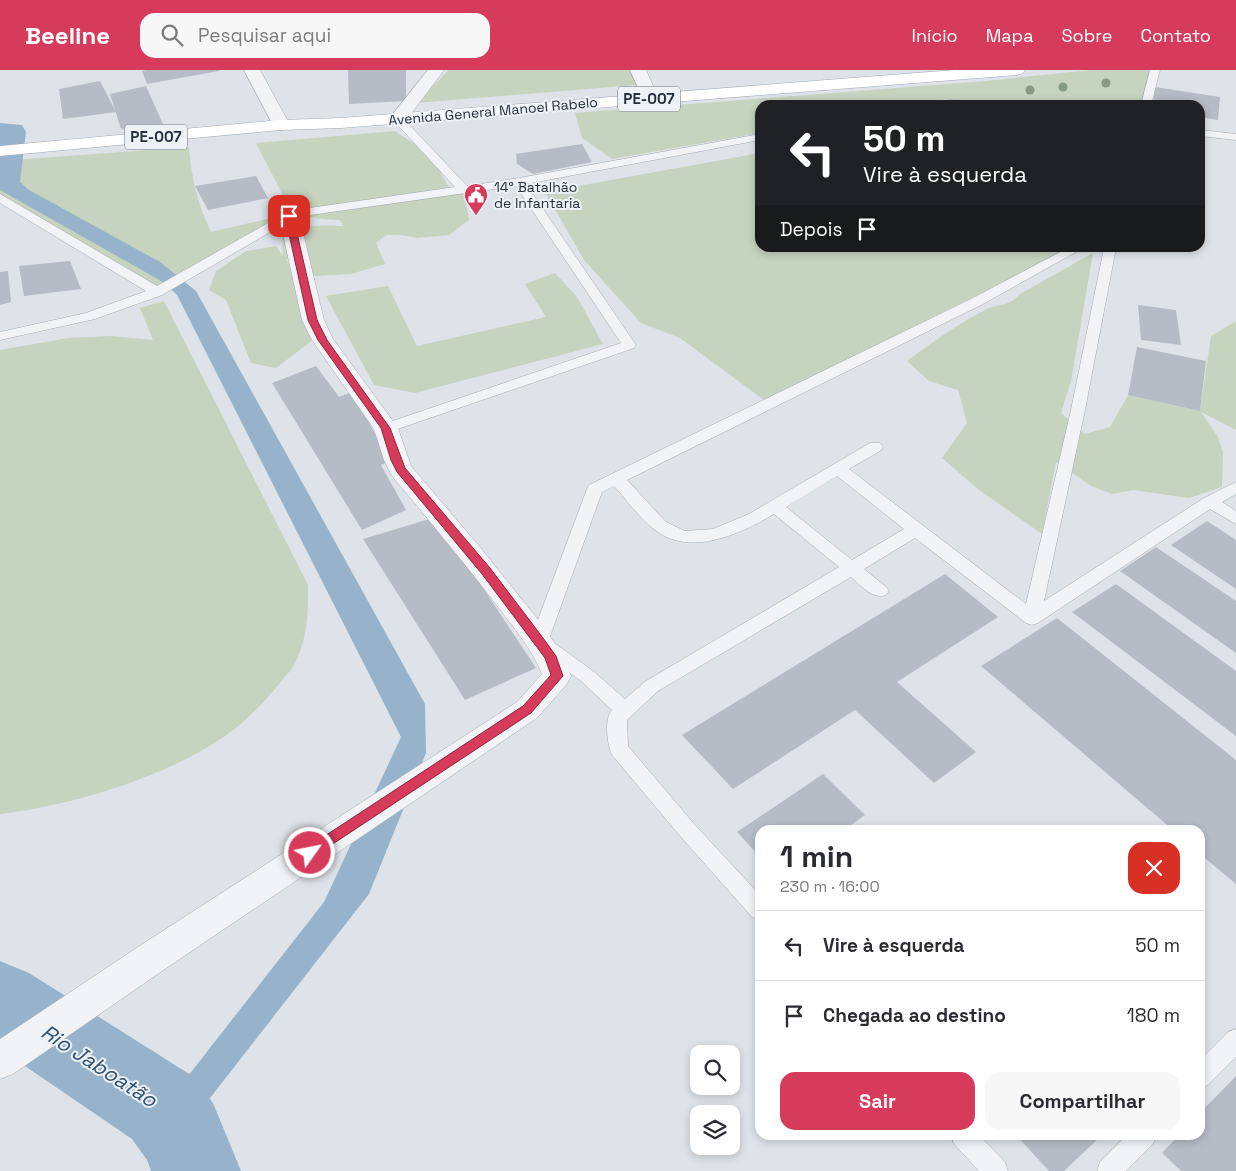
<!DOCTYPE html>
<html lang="pt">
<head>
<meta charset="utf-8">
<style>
	body { margin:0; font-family:"Space Grotesk",sans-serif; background:#f7f7f7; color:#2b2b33; height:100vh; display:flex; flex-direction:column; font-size:19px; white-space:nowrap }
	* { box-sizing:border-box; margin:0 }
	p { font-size:16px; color:#7c7c81 }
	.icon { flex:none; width:28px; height:28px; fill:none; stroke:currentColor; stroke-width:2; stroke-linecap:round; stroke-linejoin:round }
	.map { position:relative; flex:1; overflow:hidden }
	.side { position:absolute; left:755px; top:755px; width:450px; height:315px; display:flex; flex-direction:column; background:#fff; border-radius:15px; box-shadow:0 2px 8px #0003 }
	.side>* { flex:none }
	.guide { position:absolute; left:755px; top:30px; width:450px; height:152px; border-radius:15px; box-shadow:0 2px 8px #0003; background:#202124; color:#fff; overflow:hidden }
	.tools { position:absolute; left:690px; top:975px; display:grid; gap:10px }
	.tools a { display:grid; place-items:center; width:50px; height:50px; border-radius:10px; background:#fff; box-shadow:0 2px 8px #0003; font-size:25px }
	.pin { position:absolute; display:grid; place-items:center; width:42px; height:42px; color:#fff; margin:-21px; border-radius:10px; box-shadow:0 2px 8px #0006 }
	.me { position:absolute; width:55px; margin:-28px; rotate:57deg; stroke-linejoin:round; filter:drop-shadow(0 0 4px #0008) }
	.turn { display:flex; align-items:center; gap:18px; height:105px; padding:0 25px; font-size:22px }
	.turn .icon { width:65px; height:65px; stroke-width:2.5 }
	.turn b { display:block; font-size:35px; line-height:42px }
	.then { display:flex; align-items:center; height:48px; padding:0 25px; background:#0003; gap:10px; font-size:19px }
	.round { display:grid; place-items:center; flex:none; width:52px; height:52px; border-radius:15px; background:#f7f7f7 }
	.summary { display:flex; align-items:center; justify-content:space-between; height:85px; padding:0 25px }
	h1 { font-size:30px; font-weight:800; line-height:38px }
	.action { display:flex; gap:10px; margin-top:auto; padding:10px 25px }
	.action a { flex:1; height:58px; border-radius:15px; background:#d63b5c; color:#fff; font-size:20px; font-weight:800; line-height:58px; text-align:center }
	.action a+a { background:#f7f7f7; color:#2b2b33 }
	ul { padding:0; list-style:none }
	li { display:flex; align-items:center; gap:15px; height:70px; padding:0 25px; border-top:1px solid #e1e1e2 }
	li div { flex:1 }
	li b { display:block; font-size:19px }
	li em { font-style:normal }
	header { display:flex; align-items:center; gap:30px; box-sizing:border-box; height:70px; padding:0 25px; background:#d63b5c; color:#fff }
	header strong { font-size:24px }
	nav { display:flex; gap:28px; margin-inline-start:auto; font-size:18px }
	.search { width:350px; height:45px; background:#f7f7f7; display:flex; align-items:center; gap:12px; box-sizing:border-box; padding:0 18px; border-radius:15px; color:#7c7c81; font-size:19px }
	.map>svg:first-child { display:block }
</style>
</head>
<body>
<header>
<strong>Beeline</strong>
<div class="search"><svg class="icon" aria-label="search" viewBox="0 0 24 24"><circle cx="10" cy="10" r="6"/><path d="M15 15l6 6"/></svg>Pesquisar aqui</div>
<nav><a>Início</a><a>Mapa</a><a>Sobre</a><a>Contato</a></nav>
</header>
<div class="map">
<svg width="1236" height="1101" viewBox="0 0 1236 1101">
	<rect width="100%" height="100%" fill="#dee3e9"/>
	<!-- green -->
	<g fill="#c5d3bf">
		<polygon points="449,0 642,0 648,14 415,33"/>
		<polygon points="1091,0 1156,0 1146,35 1008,35 948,29 917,35 760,35 760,63 612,89 582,68 575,43 986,11"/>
		<path d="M395,61L430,84L450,119L464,120L469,150L449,165L417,168L400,165H386L376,173L385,194L351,204L315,206L305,198L285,188L297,206L313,270L276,298L251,293L226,230L209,220L216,201L246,181L276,176L283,186L282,165C301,154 322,155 344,156L340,150L323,149L293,144L157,222L0,128V91L189,77C191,106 198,136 211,162L292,143L256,73Z"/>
		<polygon points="760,83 760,178 1073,178 764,330 680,268 641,253 584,190 545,122"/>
		<path d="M1093,183L1071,311L1061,343L1085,364L1110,357L1128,325L1200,341L1211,266L1236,251V360L1201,342L1218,367L1223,383L1222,417L1189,428L1133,420L1112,424L1091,416L1056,392L1042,464L979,420L942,388L967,353L958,320L929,311L907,291C931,273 958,254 985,240C1000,232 1006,239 1020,224Z"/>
		<polygon points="555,203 577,227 603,274 415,323 374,315 326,226 388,216 417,276 546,247 525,214"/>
		<path d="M164,231L308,515C308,541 308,568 295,593C292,600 284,607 279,614C263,634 243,654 222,668C163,708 70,736 0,744V280L68,268L111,266L153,270L140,238Z"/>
	</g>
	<!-- water -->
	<polygon fill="#97b3cb" points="0,53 22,55 26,62 20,112 29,120 160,192 196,221 425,634 426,683 369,824 182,1064 163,1038 324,832 401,667 177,225 163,212 0,120"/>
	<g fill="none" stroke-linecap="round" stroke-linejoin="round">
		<!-- river -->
		<polygon fill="#97b3cb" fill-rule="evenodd" points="0,891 29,903 194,1007 213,1033 241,1101 151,1101 147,1090 132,1069 0,979"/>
	</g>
	<!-- building -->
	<g fill="#b5bcc6">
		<polygon points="147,0 219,0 219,1 147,14 142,1"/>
		<polygon points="348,0 406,0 406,31 349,34"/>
		<polygon points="100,11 116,42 63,49 59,19"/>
		<polygon points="146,16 163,54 121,59 110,24"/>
		<polygon points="1155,17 1220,27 1218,50 1200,47 1200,35 1153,35"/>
		<polygon points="582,74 592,92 533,104 517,94 516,84"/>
		<polygon points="256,106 268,128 208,140 195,116"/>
		<polygon points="70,191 81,219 24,226 19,196"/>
		<polygon points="8,201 11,232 0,235 0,202"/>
		<polygon points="1138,235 1176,240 1181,275 1141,270"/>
		<polygon points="1137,277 1206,291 1200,341 1128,325"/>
		<polygon points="316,296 339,327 352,322 390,391 381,395 406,440 362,460 272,313"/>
		<polygon points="436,447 536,598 465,630 363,469"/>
		<polygon points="1207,451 1236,470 1236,519 1171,475"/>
		<polygon points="1156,477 1236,531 1236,583 1120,501"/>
		<polygon points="945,504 998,547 897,612 976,682 934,713 855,640 733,719 682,665"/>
		<polygon points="1116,514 1236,601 1236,666 1072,542"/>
		<polygon points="1057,548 1236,690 1236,814 1200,784 1200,760 1173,760 981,596"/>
		<polygon points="823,704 865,745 844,760 760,760 760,787 737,762"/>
		<polygon points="1236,1006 1236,1101 1181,1101 1162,1083 1179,1065 1200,1065 1200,1043"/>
		<polygon points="1016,1065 1102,1065 1064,1101 1049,1101"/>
	</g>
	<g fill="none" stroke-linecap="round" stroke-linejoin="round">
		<!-- service casing -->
		<g stroke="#a3aab3" stroke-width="1">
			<g id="service">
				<polygon points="1150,0 1160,0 1151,35 1141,35"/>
				<polygon points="950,30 1008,32 1013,35 932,35 933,33"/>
				<polygon points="398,46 402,47 467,116 519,108 760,64 760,70 526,114 636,275 634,278 386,363 381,361 379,358 381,355 621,273 516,116 296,147 162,225 95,249 0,270 0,262 86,243 146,221 0,133 0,124 157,216 289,141 455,117 394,51 393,49 394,47"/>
				<polygon points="1200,60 1236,64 1236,70 1200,66"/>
				<path d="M1068,178H1083L983,234L627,410L666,452L685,461L713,459L749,444L870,373H880L883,377L880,381L849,399L1026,534L1071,340L1104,178H1116L1085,340L1044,531L1204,428L1236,412V424L1222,432L1236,441V454L1210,439L1038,553L1032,555L1026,553L915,468L864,499L886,517L889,521L886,525C872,530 861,515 851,507L658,621L627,650L628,676L695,755L760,825V850L752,847L681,767L612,685C607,674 604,649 612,640L581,611L533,576L530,571L587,419L589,415L973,228ZM837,406L904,459L852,490L786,437ZM614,416C627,430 639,448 654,459C689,488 740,464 774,444L839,497L646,611L625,629L593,601L549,569L602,422Z"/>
				<polygon points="1236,959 1236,987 1208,1015 1200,1019 1200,990 1228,962"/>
				<polygon points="951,1065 979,1065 1005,1092 1008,1101 979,1101 954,1074"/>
				<polygon points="1127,1065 1156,1065 1153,1074 1126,1101 1097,1101 1100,1092"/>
			</g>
		</g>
		<!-- minor casing -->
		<g stroke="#a3aab3" stroke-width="1">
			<g id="minor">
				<polygon points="244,0 260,0 290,55 287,59 281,60 275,59"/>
				<polygon points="428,0 444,0 404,53 398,54 392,53 389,49"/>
				<polygon points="630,0 646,0 659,29 657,33 645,33"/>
				<path d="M289,140L296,142L299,146L324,250L333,269L398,358L411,396L479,476L540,552L558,578L571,606L567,614L537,648L162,901L13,1004L0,1009V969L138,877L517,632L542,604C532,579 514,558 498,537C464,492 428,449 392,406L384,390L374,359L312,270L302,250L279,146L282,142Z"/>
			</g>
		</g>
		<!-- primary casing -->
		<g stroke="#9da8b5" stroke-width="1">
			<polygon id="primary" points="955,0 1025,0 1023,3 1017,5 341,58 281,60 0,86 0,76 281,50 341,48"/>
		</g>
		<!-- service -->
		<use href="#service" fill="#f1f3f7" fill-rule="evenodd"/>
		<!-- minor -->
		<use href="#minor" fill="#f1f3f7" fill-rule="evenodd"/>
		<!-- primary -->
		<use href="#primary" fill="#fff" fill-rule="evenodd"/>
	</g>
	<!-- trees -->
	<g fill="#859985">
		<circle cx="1106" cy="13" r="4.5"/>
		<circle cx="1063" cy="17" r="4.5"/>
		<circle cx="1030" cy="20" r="4.5"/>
	</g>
	<!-- route -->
	<polygon fill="#d63b5c" stroke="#8b263c" points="289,143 293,146 317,250 327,270 390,358 405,398 490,498 543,568 556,586 563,606 531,643 310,789 305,787 303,783 305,779 523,636 551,605 545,588 482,504 397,402 391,390 381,358 318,270 308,250 285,146"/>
	<!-- icons -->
	<defs>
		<g id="civic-pin" transform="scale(1.25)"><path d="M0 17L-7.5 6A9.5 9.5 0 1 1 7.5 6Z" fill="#d63b5c" stroke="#edf2f6"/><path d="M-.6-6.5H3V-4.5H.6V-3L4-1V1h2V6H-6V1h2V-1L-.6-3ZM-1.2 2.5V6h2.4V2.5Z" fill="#fff"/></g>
	</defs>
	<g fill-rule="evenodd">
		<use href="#civic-pin" x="476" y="125"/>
	</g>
	<g text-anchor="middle" stroke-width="4" stroke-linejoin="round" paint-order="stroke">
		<!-- far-street labels -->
		<g font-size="14" fill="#263140" stroke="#edf2f6">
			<text transform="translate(493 41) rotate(-5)" y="5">Avenida General Manoel Rabelo</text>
		</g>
		<!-- far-poi labels -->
		<g font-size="14" fill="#263140" stroke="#edf2f6" text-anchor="start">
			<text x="494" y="122">14° Batalhão<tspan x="494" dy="16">de Infantaria</tspan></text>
		</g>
		<!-- shield labels -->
		<g fill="#edf2f6" stroke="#626b77" stroke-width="1">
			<rect x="618" y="16.5" width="62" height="25" rx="4"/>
			<rect x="125" y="54.5" width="62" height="25" rx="4"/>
		</g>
		<g font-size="15" font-weight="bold" fill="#263140">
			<text x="649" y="34">PE-007</text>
			<text x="156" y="72">PE-007</text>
		</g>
		<!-- near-water labels -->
		<g font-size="21" font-style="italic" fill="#2e5376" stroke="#edf2f6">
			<text transform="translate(99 996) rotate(33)" y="7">Rio Jaboatão</text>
		</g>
	</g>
</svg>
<div class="tools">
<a><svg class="icon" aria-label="search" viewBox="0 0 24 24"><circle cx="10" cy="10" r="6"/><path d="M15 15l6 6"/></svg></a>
<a><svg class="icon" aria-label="layers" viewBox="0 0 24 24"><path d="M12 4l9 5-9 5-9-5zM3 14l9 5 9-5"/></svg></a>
</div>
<div class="pin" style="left:289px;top:146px;background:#d93025"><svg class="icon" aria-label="arrive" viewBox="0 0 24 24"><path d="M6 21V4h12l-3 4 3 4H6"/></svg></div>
<svg class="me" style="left:310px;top:783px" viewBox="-20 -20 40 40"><circle r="17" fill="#d63b5c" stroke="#fff" stroke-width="3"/><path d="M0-11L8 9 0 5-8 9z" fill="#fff"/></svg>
<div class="guide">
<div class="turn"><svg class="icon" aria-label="left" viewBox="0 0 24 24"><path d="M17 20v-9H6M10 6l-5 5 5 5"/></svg><div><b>50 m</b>Vire à esquerda</div></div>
<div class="then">Depois<svg class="icon" aria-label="arrive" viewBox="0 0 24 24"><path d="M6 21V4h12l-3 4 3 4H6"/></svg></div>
</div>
<section class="side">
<div class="summary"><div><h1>1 min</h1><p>230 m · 16:00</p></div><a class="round" style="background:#d93025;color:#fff"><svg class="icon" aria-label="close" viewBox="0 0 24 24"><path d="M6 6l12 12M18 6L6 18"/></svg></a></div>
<ul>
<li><svg class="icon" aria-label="left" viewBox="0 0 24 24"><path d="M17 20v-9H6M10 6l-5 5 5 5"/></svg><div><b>Vire à esquerda</b></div><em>50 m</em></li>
<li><svg class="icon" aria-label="arrive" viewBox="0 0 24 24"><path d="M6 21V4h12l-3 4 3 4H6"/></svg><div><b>Chegada ao destino</b></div><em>180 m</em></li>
</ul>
<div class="action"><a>Sair</a><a>Compartilhar</a></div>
</section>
</div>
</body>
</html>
